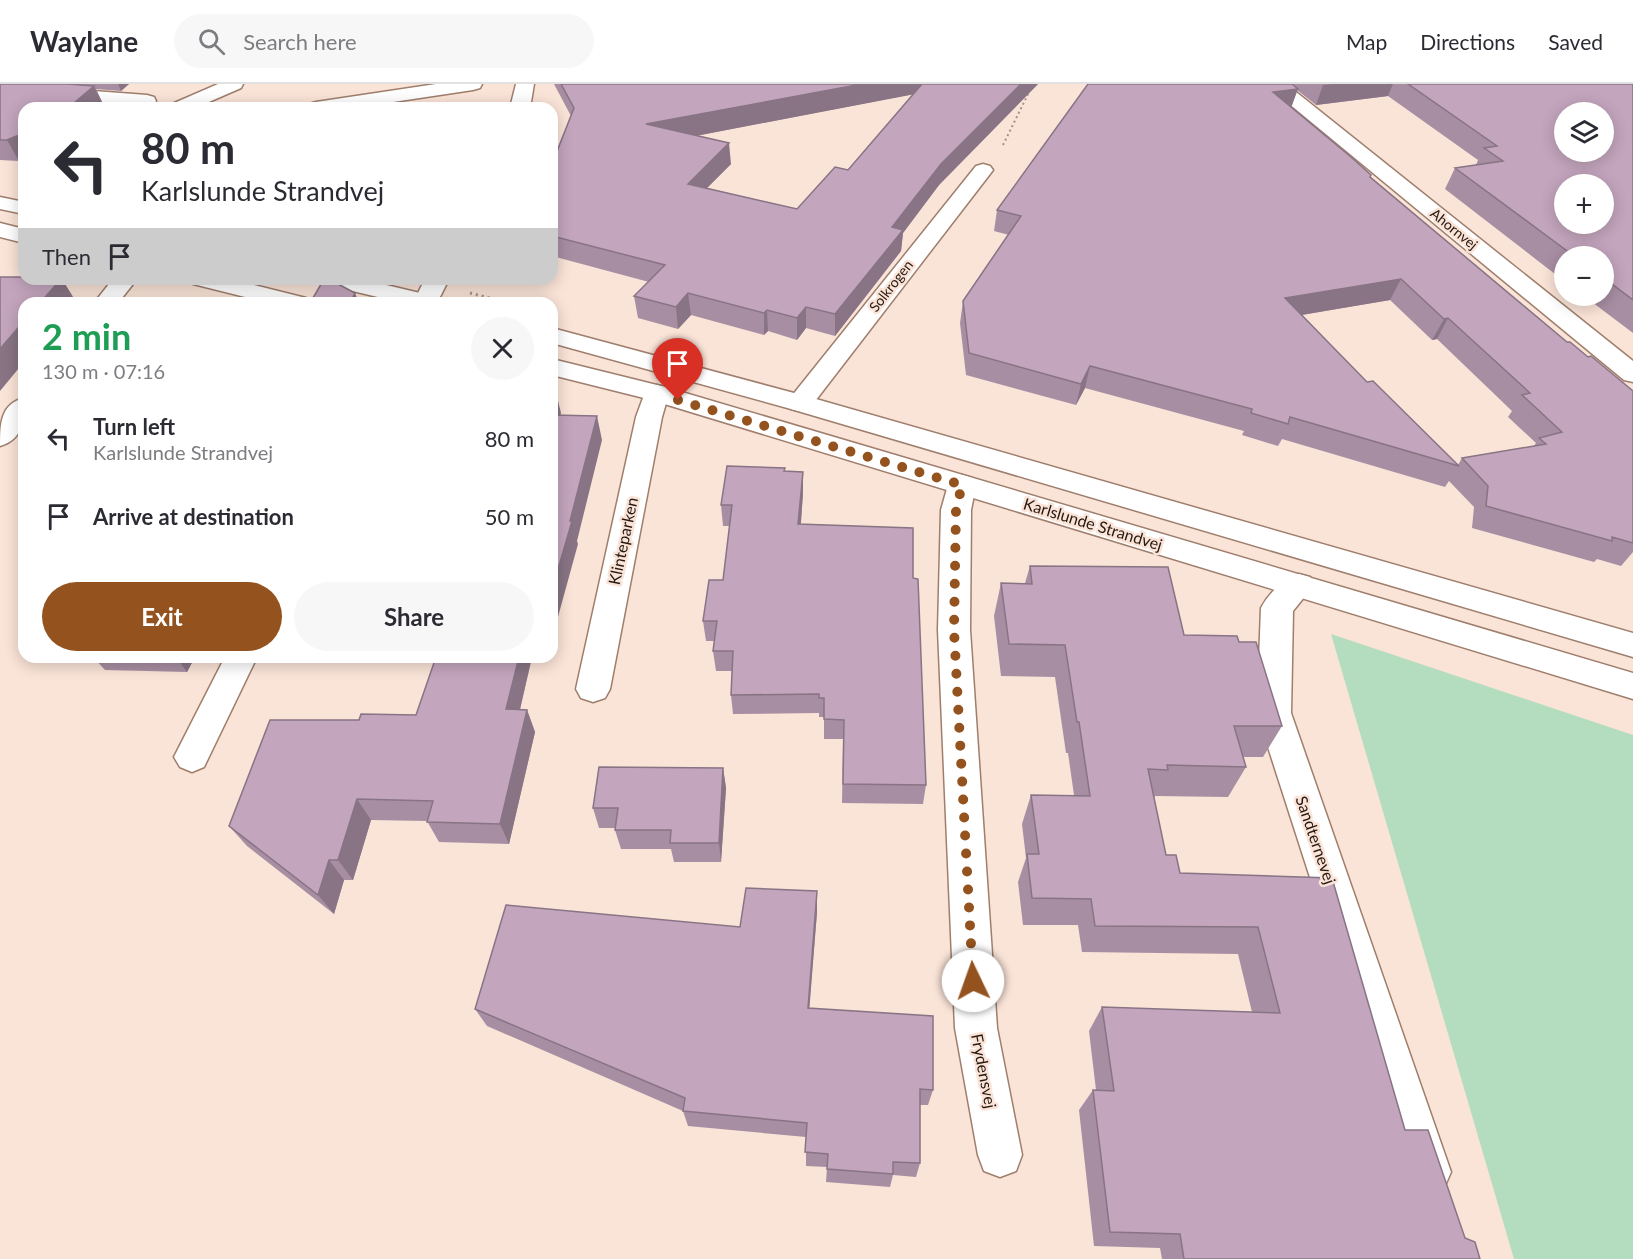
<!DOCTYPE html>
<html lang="en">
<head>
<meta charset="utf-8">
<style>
	body { margin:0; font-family:Lato,sans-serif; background:#f7f7f7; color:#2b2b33; height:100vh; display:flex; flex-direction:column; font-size:22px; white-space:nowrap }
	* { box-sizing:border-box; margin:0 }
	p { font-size:20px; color:#7c7c81 }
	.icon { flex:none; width:33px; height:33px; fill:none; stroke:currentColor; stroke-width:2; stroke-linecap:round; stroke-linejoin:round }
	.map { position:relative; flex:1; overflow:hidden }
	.details { position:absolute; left:18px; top:213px; width:540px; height:366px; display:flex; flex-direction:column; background:#fff; border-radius:18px; box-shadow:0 3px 15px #0003 }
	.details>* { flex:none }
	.banner { position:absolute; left:18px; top:18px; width:540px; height:183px; border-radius:18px; box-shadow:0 3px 15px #0003; background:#fff; color:#2b2b33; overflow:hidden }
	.buttons { position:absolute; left:1554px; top:18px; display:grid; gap:12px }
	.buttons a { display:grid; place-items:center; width:60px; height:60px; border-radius:50%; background:#fff; box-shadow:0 3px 15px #0003; font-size:30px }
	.pin { position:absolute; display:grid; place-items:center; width:51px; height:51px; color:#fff; margin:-62px -26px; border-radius:50% 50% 50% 0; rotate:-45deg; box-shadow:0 0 6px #0007 }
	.pin .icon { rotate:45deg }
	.me { position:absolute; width:66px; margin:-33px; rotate:357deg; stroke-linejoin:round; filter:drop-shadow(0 0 4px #0008) }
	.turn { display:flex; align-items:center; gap:21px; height:126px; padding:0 24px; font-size:27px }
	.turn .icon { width:78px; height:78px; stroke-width:2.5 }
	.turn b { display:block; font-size:42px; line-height:51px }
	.then { display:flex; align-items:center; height:57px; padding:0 24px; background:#0003; gap:12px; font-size:22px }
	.round { display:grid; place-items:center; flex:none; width:63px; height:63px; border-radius:32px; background:#f7f7f7 }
	.head { display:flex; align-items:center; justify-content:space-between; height:102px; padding:0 24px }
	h1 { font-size:36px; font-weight:700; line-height:45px; color:#1e9e55 }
	.button { display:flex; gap:12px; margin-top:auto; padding:12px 24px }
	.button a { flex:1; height:69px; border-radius:36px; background:#94531e; color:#fff; font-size:24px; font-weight:700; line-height:69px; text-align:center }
	.button a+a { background:#f7f7f7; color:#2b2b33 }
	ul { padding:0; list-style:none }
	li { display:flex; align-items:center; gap:18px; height:78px; padding:0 24px }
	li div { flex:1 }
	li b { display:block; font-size:22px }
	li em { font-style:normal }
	header { display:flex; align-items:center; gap:36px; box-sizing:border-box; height:84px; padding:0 30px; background:#fff; border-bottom:2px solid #e1e1e2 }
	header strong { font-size:28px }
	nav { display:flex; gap:33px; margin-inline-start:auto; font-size:21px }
	.search { width:420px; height:54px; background:#f7f7f7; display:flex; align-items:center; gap:15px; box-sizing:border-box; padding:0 21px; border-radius:33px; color:#7c7c81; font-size:22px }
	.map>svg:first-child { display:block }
</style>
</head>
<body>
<header>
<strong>Waylane</strong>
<div class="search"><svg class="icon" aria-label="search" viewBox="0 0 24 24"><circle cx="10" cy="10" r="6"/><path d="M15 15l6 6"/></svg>Search here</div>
<nav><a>Map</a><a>Directions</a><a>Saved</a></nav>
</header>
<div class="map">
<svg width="1633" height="1175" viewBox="0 0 1633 1175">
	<rect width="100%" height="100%" fill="#fae3d7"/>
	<!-- green -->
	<polygon fill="#b4ddbf" points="1331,550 1633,651 1633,1175 1514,1175"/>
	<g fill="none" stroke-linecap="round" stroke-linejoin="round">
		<!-- minor casing -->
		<g stroke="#9f7e6c" stroke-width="3">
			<g id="minor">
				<polygon points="0,0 147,11 154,13 156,17 154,21 147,23 0,12"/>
				<polygon points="218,0 243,0 241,4 195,24 169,24 172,20"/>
				<polygon points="436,0 482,0 480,4 473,6 353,24 306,24 309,20 316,18"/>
				<polygon points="516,0 534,0 530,24 510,24"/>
				<polygon points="1265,0 1286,0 1633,277 1633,298 1624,296"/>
				<polygon points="983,80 990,82 993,86 990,90 809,325 800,327 791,325 787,319 791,313 976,82"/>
				<polygon points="113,195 137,195 118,219 94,219"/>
				<polygon points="425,195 449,195 437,219 415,219 414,217"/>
				<polygon points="656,301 665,303 669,309 662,333 610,605 605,614 593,618 581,614 576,605 636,333 647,303"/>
				<path d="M24,314C24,335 24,355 0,362C0,341 0,320 24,314Z"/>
				<polygon points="962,391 972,394 976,401 971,426 970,546 997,944 1022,1071 1016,1087 1000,1093 984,1087 978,1071 955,944 938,546 941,426 948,401 952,394"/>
				<path d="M1299,490L1310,493L1314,501L1293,527L1291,629L1451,1088L1444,1104L1428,1111L1412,1104L1405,1088L1257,629L1261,524C1269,509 1283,495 1299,490Z"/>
				<polygon points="225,573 257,573 204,683 192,688 180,683 174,673"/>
			</g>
		</g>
		<!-- secondary casing -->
		<g stroke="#9f7e6c" stroke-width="3">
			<g id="secondary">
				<polygon points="0,113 24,118 24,130 0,125"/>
				<polygon points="0,139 24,145 24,159 0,153"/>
				<polygon points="189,195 230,195 306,214 310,219 269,219 193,200"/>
				<polygon points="319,195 361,195 441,214 445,219 403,219 323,200"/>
				<polygon points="552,244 809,313 1633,549 1633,573 791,325 552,259"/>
				<polygon points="552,275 665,303 1633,589 1633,615 648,315 552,291"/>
			</g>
		</g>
		<!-- path-far1 -->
		<polyline stroke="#a59288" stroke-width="2" stroke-dasharray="2 3" stroke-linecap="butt" points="1003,61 1033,0"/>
		<!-- path -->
		<polyline stroke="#a59288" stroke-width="3" stroke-dasharray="2 4" stroke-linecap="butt" points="470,209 509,219"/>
		<!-- minor -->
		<use href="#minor" fill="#fff" fill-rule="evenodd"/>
		<!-- secondary -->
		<use href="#secondary" fill="#fff" fill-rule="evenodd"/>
	</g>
	<!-- wall -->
	<g fill="#a88ea3" fill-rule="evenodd">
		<polygon points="0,0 129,0 121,7 96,5 104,22 19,77 0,76"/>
		<path d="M554,0H1038L939,101L903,149L901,167L835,252L806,244L797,256L768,247L764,251L691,231L678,245L638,234L634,212L649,198L552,172V80L571,32ZM913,10L848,86L797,125L707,104L731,80L696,52Z"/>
		<path d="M1088,0H1633V249L1584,212H1604V172H1564V197L1445,105L1455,84L1476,81L1478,76L1388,12L1316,21L1297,6L1291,23L1371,93L1567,258L1633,307V468L1621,482L1597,475L1594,478L1472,444L1474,423L1449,397L1445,403L1282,355L1278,362L1242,351L1244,347L1085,304L1076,321L966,291L960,239L963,217L1009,151L994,147L997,126ZM1390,216L1432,256L1437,255L1512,327L1508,333L1536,359L1534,362L1462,374L1458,381L1367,298L1302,231Z"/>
		<polygon points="785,387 803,388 803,409 801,440 913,494 926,701 923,720 842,719 843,655 824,655 824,633 819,633 819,629 733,630 731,611 732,587 716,587 713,567 714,557 706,557 703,537 723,496 730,442 723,442 721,421"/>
		<polygon points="1030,482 1184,551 1239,558 1282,642 1263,673 1243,673 1246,683 1228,713 1155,712 1154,714 1166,771 1180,789 1332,794 1405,1046 1465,1154 1480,1175 1162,1175 1160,1164 1094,1162 1079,1026 1093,1006 1096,1006 1089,947 1102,923 1252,928 1238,870 1082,868 1078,841 1023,841 1018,798 1026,774 1022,740 1031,711 1074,711 1068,669 1066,669 1055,593 1001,592 994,532 1001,499 1025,499"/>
		<polygon points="93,573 195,573 187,588 105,586"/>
		<polygon points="532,573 520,625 527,626 535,648 509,760 439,758 427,737 371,736 353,796 344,796 334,830 247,762 229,742 359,636 416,631"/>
		<polygon points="723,684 726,704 721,778 674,778 671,765 621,765 615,746 615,744 599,744 593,724"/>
		<polygon points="817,828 809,924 933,1006 928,1021 920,1021 920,1079 916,1093 893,1091 890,1103 826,1098 827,1083 806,1082 806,1053 688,1042 683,1027 487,942 475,925 740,843"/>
	</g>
	<!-- shaded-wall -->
	<g fill="#887484">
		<polygon points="118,0 129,0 121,7"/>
		<polygon points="862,0 932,0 931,7 648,61 646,40"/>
		<polygon points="1021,0 1038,0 939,101 903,149 901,167 835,252 835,230 892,143 941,80"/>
		<polygon points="1333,0 1393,0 1388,12 1316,21 1323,1"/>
		<polygon points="94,2 104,22 102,24 68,24"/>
		<polygon points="1298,5 1291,24 1273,8"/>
		<polygon points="24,49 24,75 19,77 7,56"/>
		<polygon points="729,59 731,80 690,121 688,100"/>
		<polygon points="61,195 62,195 75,216 73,219 40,219"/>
		<polygon points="1401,195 1390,216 1277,235 1285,214"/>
		<polygon points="355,209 359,219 350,219"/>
		<polygon points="688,209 691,231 678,245 676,223"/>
		<polygon points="806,223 806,244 797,256 797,234"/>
		<polygon points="767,226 768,247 764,251 764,229"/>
		<polygon points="1448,234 1437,255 1432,256 1444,235"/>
		<polygon points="24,237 24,278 0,307 0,265"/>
		<polygon points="1090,282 1085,304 1076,321 1081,300"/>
		<polygon points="555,305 561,329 553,355 552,349 552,316"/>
		<polygon points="597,332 602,356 577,457 578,460 553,551 552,547 552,506"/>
		<polygon points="803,388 803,409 799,461 798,440"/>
		<polygon points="176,573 195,573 187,588"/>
		<polygon points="519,573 532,573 515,647 506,625"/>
		<polygon points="527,626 535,648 509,760 500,740"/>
		<polygon points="723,684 726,704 721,778 719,759"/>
		<polygon points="357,715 371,736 353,796 338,776"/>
		<polygon points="329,776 344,796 334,830 318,811"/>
		<polygon points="817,807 817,828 808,942 808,924"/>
	</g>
	<!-- building -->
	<g fill="#c3a5bd" stroke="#887484" stroke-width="1.5" fill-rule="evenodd">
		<polygon points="0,0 68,0 94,2 68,24 24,24 24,49 7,56 0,56"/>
		<polygon points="561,0 862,0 646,40 729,59 688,100 797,125 835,83 848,86 922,0 1021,0 941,80 892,143 903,146 835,230 806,223 797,234 767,226 764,229 688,209 676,223 634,212 665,181 552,152 552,80 574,24"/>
		<polygon points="1088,0 1292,0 1298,5 1273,8 1351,73 1371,91 1370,93 1567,258 1570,258 1588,273 1591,272 1633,307 1633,459 1612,453 1612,457 1486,422 1488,402 1462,374 1546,360 1539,354 1562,348 1522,311 1530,309 1448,234 1444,235 1401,195 1285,214 1367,298 1373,297 1459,382 1290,333 1288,340 1251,329 1252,325 1090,282 1081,300 969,269 963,217 1021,132 997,126"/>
		<path d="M1408,0H1633V216L1604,194V172H1574L1455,84L1503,77L1484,64L1497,62ZM1564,28H1604V68H1564ZM1564,100H1604V140H1564Z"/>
		<polygon points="0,193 24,193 24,195 61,195 40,219 24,219 24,237 0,265"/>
		<polygon points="324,195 329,195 355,209 350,219 310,219"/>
		<polygon points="552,305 555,305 552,316"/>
		<polygon points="552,331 597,332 570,437 572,437 552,506"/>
		<polygon points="727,382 785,384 784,387 803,388 798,440 913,444 913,494 918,495 926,701 843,700 844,636 824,635 824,614 819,614 819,610 731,611 733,567 713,567 717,537 703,537 709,496 723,496 732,421 721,421"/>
		<polygon points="1030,482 1168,483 1184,551 1237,552 1239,558 1256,558 1282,642 1234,642 1246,683 1167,681 1168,686 1148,685 1166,771 1176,771 1180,789 1332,794 1405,1046 1428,1046 1465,1154 1475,1158 1480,1175 1184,1175 1180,1150 1110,1148 1093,1006 1114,1007 1102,923 1280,929 1258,843 1095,842 1091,815 1032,814 1027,770 1039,770 1031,711 1090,712 1079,638 1077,638 1065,561 1009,560 1001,499 1032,500"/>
		<polygon points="436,573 519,573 506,625 527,626 500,740 427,738 433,717 357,715 338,776 329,776 318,811 229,742 270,636 359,636 361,630 416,631"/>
		<polygon points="599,683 723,684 719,759 670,759 671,746 615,746 618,724 593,724"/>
		<polygon points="746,804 817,807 808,924 933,932 933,1006 920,1005 920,1079 893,1078 893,1090 827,1085 828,1070 805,1068 807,1039 683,1027 685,1014 475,925 506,821 740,843"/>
	</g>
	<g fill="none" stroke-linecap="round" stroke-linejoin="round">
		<!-- route -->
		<polyline stroke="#94531e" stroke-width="10" stroke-dasharray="0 18" points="678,316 962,401 956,426 954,546 973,897"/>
	</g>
	<g text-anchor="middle" stroke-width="5" stroke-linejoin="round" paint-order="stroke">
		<!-- far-street labels -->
		<g font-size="14" fill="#251811" stroke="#fae3d7">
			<text transform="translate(1454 145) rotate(39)" y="5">Ahornvej</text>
			<text transform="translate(891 202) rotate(-52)" y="5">Solkrogen</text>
		</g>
		<!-- street labels -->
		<g font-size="16" fill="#251811" stroke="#fae3d7">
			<text transform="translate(1093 440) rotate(17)" y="6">Karlslunde Strandvej</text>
			<text transform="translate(623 457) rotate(-78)" y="6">Klinteparken</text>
			<text transform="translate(1316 756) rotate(71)" y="6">Sandternevej</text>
			<text transform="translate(984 987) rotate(79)" y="6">Frydensvej</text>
		</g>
	</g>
</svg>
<div class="buttons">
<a><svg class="icon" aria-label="layers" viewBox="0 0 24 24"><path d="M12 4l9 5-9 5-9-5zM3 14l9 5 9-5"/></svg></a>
<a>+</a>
<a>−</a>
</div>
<div class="pin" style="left:678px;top:316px;background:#d93025"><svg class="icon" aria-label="arrive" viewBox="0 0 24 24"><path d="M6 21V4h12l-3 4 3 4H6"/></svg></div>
<svg class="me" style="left:973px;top:897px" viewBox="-20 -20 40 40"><circle r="19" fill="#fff"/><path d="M0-13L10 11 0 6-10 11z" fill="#94531e"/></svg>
<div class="banner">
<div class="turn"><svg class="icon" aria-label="left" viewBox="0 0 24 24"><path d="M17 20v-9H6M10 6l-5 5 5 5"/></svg><div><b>80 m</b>Karlslunde Strandvej</div></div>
<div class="then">Then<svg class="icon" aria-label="arrive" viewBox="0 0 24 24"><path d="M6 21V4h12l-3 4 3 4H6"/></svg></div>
</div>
<section class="details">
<div class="head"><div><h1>2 min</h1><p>130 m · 07:16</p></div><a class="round"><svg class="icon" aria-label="close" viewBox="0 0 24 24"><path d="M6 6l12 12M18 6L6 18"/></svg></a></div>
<ul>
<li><svg class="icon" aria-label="left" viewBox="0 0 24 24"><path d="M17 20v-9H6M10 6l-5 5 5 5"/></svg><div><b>Turn left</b><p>Karlslunde Strandvej</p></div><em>80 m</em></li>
<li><svg class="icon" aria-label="arrive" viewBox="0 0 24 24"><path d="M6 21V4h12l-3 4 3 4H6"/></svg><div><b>Arrive at destination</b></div><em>50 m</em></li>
</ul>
<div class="button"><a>Exit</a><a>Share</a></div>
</section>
</div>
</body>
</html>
